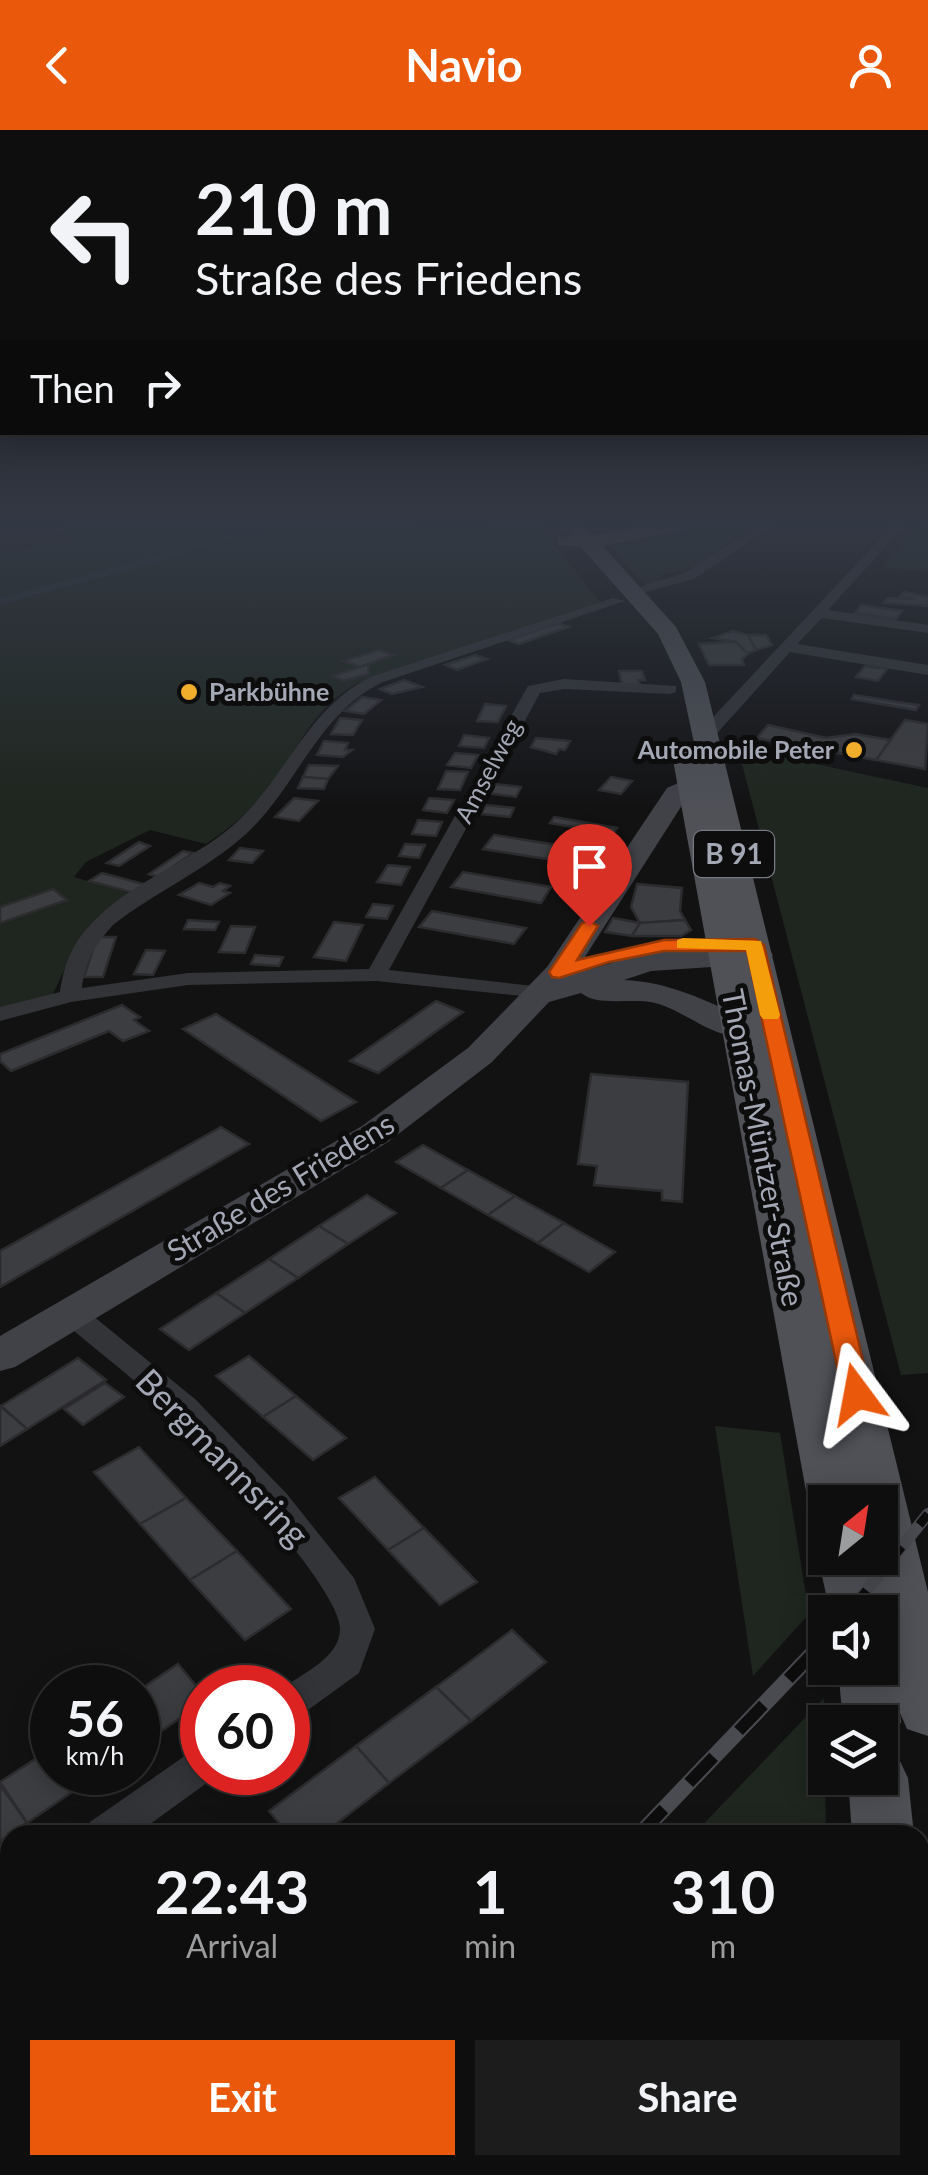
<!DOCTYPE html>
<html lang="en">
<head>
<meta charset="utf-8">
<style>
	body { margin:0; font-family:Lato,sans-serif; background:#1c1c1c; color:#f1f3f6; height:100vh; display:flex; flex-direction:column; font-size:38px; white-space:nowrap }
	* { box-sizing:border-box; margin:0 }
	p { font-size:32px; color:#9b9c9e }
	.icon { flex:none; width:55px; height:55px; fill:none; stroke:currentColor; stroke-width:2; stroke-linecap:round; stroke-linejoin:round }
	.map { position:relative; flex:1; overflow:hidden }
	.side { position:absolute; left:0px; top:1695px; width:930px; height:350px; display:flex; flex-direction:column; background:#0e0e0e; border-radius:30px 30px 0 0; box-shadow:0 5px 25px #0003,0 0 0 2px #2e2e2e }
	.side>* { flex:none }
	.hud { position:absolute; left:0px; top:0px; width:930px; height:305px; box-shadow:0 5px 25px #0003,0 0 0 2px #2e2e2e; background:#0e0e0e; color:#f1f3f6; overflow:hidden }
	.needle { width:65px; rotate:30deg }
	.tools { position:absolute; left:808px; top:1355px; display:grid; gap:20px }
	.tools a { display:grid; place-items:center; width:90px; height:90px; border-radius:0px; background:#0e0e0e; box-shadow:0 5px 25px #0003,0 0 0 2px #2e2e2e; font-size:50px }
	.speed { position:absolute; left:30px; top:1535px; display:flex; gap:20px; font-size:50px; font-weight:700; text-align:center }
	.speed>* { display:grid; place-content:center; width:130px; height:130px; border-radius:50%; background:#0e0e0e; box-shadow:0 5px 25px #0003,0 0 0 2px #2e2e2e; line-height:1 }
	.speed small { font-size:25px; font-weight:400 }
	.speed .limit { border:15px solid #d22; background:#fff; color:#111 }
	.pin { position:absolute; display:grid; place-items:center; width:85px; height:85px; color:#fff; margin:-102px -42px; border-radius:50% 50% 50% 0; rotate:-45deg; box-shadow:0 0 10px #0007 }
	.pin .icon { rotate:45deg }
	.me { position:absolute; width:110px; margin:-55px; rotate:347deg; stroke-linejoin:round; filter:drop-shadow(0 0 8px #0008) }
	.turn { display:flex; align-items:center; gap:35px; height:210px; padding:0 30px; font-size:45px }
	.turn .icon { width:130px; height:130px; stroke-width:2.5 }
	.turn b { display:block; font-size:70px; line-height:85px }
	.then { display:flex; align-items:center; height:95px; padding:0 30px; background:#0003; gap:20px; font-size:38px }
	.eta { display:flex; justify-content:space-evenly; align-items:center; height:170px; text-align:center }
	.eta b { font-size:60px; font-weight:700; line-height:70px }
	.primary-button { display:flex; gap:20px; margin-top:auto; padding:20px 30px }
	.primary-button a { flex:1; height:115px; border-radius:0px; background:#ea580c; color:#fff; font-size:40px; font-weight:700; line-height:115px; text-align:center }
	.primary-button a+a { background:#1c1c1c; color:#f1f3f6 }
	header { display:flex; justify-content:space-between; align-items:center; height:130px; padding:0 30px; background:#ea580c; color:#fff; font-size:45px; font-weight:700 }
	.map>svg:first-child { display:block }
</style>
</head>
<body>
<header><svg class="icon" aria-label="back" viewBox="0 0 24 24"><path d="M15 5l-7 7 7 7"/></svg>Navio<svg class="icon" aria-label="person" viewBox="0 0 24 24"><circle cx="12" cy="8" r="4"/><path d="M4 21q1-7 8-7t8 7"/></svg></header>
<div class="map">
<svg width="928" height="2045" viewBox="0 0 928 2045">
	<rect width="100%" height="100%" fill="#121213"/>
	<!-- green -->
	<g fill="#1e261f">
		<polygon points="57,393 260,393 223,407 0,468 0,423 72,408 56,399 63,396"/>
		<path d="M282,393H384L442,401L537,393L600,472L358,553C313,577 299,618 269,658C251,681 230,698 206,714L150,700L86,732L74,747L135,765C80,801 80,808 52,866L0,879V475L156,433Z"/>
		<polygon points="712,393 755,393 695,437 661,445 660,451 645,456 610,416"/>
		<polygon points="922,393 928,393 928,442 881,437"/>
		<polygon points="750,620 928,658 928,1243 901,1245 741,630 752,624"/>
		<polygon points="715,1296 780,1303 809,1484 753,1546"/>
		<polygon points="824,1568 826,1705 693,1705"/>
		<polygon points="359,2035 786,2035 784,2045 349,2045"/>
	</g>
	<!-- water -->
	<polygon fill="#283037" points="260,393 282,393 156,433 0,475 0,468 223,407"/>
	<!-- building -->
	<g fill="#3c3d40" stroke="#2c2c2f" stroke-width="2.5">
		<polygon points="904,462 928,467 928,476 883,473 888,468 915,469 900,466"/>
		<polygon points="861,475 902,481 896,489 855,483"/>
		<polygon points="558,493 569,497 519,514 508,510"/>
		<polygon points="733,501 748,505 756,520 746,524 736,512 713,508"/>
		<polygon points="748,505 766,505 772,515 756,520"/>
		<polygon points="731,512 736,512 748,524 742,529 744,535 709,535 699,514"/>
		<polygon points="379,520 393,525 361,537 343,531"/>
		<polygon points="475,525 487,529 457,540 445,535"/>
		<polygon points="369,534 368,544 344,551 332,546"/>
		<polygon points="865,536 887,539 878,551 856,547"/>
		<polygon points="619,541 642,541 645,550 638,550 640,555 622,555"/>
		<polygon points="404,550 422,557 392,564 380,559"/>
		<polygon points="854,565 897,572 919,575 916,580 852,569"/>
		<polygon points="362,567 381,570 364,584 345,581"/>
		<polygon points="485,574 506,576 498,592 477,591"/>
		<polygon points="340,588 362,590 353,605 331,604"/>
		<polygon points="905,590 928,594 925,639 876,630"/>
		<polygon points="768,595 826,608 855,604 890,610 876,630 757,608"/>
		<polygon points="464,605 489,608 484,618 459,616"/>
		<polygon points="536,608 570,611 565,620 559,619 556,624 531,617"/>
		<polygon points="324,611 348,613 345,620 352,620 343,627 317,625"/>
		<polygon points="455,623 478,625 471,638 447,635"/>
		<polygon points="309,635 338,636 328,649 303,647"/>
		<polygon points="446,641 468,642 460,660 438,659"/>
		<polygon points="303,647 328,649 324,659 298,658"/>
		<polygon points="611,647 632,651 621,664 599,660"/>
		<polygon points="494,654 521,657 516,667 488,663"/>
		<polygon points="294,668 318,671 299,691 275,687"/>
		<polygon points="429,668 454,670 447,683 423,680"/>
		<polygon points="486,675 514,678 510,687 481,684"/>
		<polygon points="554,687 617,698 613,704 550,693"/>
		<polygon points="418,690 442,692 436,706 412,704"/>
		<polygon points="494,705 576,718 566,732 483,719"/>
		<polygon points="139,712 150,716 119,736 107,733"/>
		<polygon points="405,714 425,715 419,728 399,726"/>
		<polygon points="240,718 263,721 252,733 229,730"/>
		<polygon points="183,721 193,723 158,747 149,744"/>
		<polygon points="388,735 410,737 401,755 377,752"/>
		<polygon points="463,742 551,757 541,773 451,757"/>
		<polygon points="102,743 147,755 134,763 89,751"/>
		<polygon points="199,753 213,757 220,753 230,756 223,761 230,763 211,775 179,765"/>
		<polygon points="637,754 682,758 680,781 685,790 640,793 631,777"/>
		<polygon points="53,759 67,770 0,793 0,777"/>
		<polygon points="373,774 393,776 387,789 366,787"/>
		<polygon points="432,781 526,798 514,814 419,797"/>
		<polygon points="613,788 640,793 632,806 605,802"/>
		<polygon points="188,790 219,792 215,800 184,799"/>
		<polygon points="685,790 691,800 681,806 632,806 640,793"/>
		<polygon points="334,792 363,795 346,831 314,827"/>
		<polygon points="231,796 255,797 245,823 219,822"/>
		<polygon points="97,807 116,807 103,847 84,847"/>
		<polygon points="146,820 165,821 153,845 134,844"/>
		<polygon points="255,825 283,827 279,836 251,834"/>
		<polygon points="436,871 463,882 378,943 350,931"/>
		<polygon points="122,875 140,887 134,890 149,901 123,911 109,901 11,941 0,931 0,924"/>
		<polygon points="216,884 356,972 321,991 183,899"/>
		<polygon points="591,944 688,952 682,1072 662,1070 662,1061 594,1055 597,1036 578,1034"/>
		<polygon points="221,997 249,1014 0,1157 0,1121"/>
		<polygon points="423,1015 468,1040 441,1058 396,1032"/>
		<polygon points="468,1040 515,1066 488,1085 441,1058"/>
		<polygon points="367,1065 396,1083 348,1114 319,1096"/>
		<polygon points="515,1066 564,1093 538,1113 488,1085"/>
		<polygon points="564,1093 615,1122 589,1142 538,1113"/>
		<polygon points="319,1096 348,1114 298,1148 269,1129"/>
		<polygon points="269,1129 298,1148 245,1183 216,1163"/>
		<polygon points="216,1163 245,1183 189,1220 160,1199"/>
		<polygon points="249,1226 296,1266 263,1287 216,1246"/>
		<polygon points="78,1228 106,1250 27,1299 1,1276"/>
		<polygon points="105,1253 124,1267 83,1295 64,1279"/>
		<polygon points="296,1266 346,1308 313,1330 263,1287"/>
		<polygon points="0,1276 27,1299 0,1316"/>
		<polygon points="139,1317 186,1368 140,1394 94,1342"/>
		<polygon points="375,1347 424,1398 388,1420 339,1368"/>
		<polygon points="186,1368 237,1421 190,1450 140,1394"/>
		<polygon points="424,1398 477,1452 440,1475 388,1420"/>
		<polygon points="237,1421 291,1479 245,1510 190,1450"/>
		<polygon points="512,1500 546,1532 471,1591 436,1557"/>
		<polygon points="178,1534 202,1563 202,1573 138,1617 138,1561"/>
		<polygon points="436,1557 471,1591 389,1653 356,1616"/>
		<polygon points="356,1616 389,1653 322,1705 289,1705 269,1681"/>
		<polygon points="52,1618 52,1642 101,1642 27,1693 0,1652"/>
		<polygon points="0,1655 27,1693 0,1711"/>
	</g>
	<g fill="none" stroke-linecap="round" stroke-linejoin="round">
		<!-- street -->
		<g fill="#333438" fill-rule="evenodd">
			<polygon points="762,393 776,393 694,449 631,466 624,462 684,443"/>
			<polygon points="895,393 907,393 828,480 928,495 928,503 822,488 797,514 928,535 928,545 790,522 711,610 699,610 699,602"/>
			<path d="M613,468L625,471L383,552C318,583 297,657 246,704C206,740 155,762 113,795C95,815 85,831 82,858L188,843L369,839L528,556L564,549L676,556V562L670,564L564,559L540,563L389,840L543,857L551,859L554,864L551,869L376,851L188,855L71,872L0,891V877L60,862C64,832 74,810 96,789C137,748 197,730 240,689C288,643 310,575 373,546Z"/>
			<path d="M72,1174L82,1177L195,1269L286,1363L354,1448L375,1499L359,1543L301,1585L288,1590V1558H283C303,1543 339,1528 340,1500C342,1459 207,1317 173,1285C138,1252 99,1222 62,1191L58,1184L62,1177Z"/>
			<polygon points="202,1618 202,1642 217,1642 215,1647 135,1705 85,1705 90,1692 189,1623"/>
			<polygon points="10,1753 10,1795 0,1799 0,1757"/>
		</g>
		<!-- secondary -->
		<path fill="#414248" fill-rule="evenodd" d="M691,647L704,655L686,669L574,844L648,822L757,816L768,818L773,825L768,832L757,834L651,841L624,850C670,852 708,871 749,891L754,898L749,905C719,913 688,883 659,874C635,866 599,878 581,863L549,872L492,932L388,1012L15,1237L0,1241V1206L362,996L468,918L547,837L667,658Z"/>
		<!-- primary -->
		<g fill="#4f5157" fill-rule="evenodd">
			<polygon points="561,393 581,393 593,405 661,393 699,393 689,399 603,416 676,497 705,552 928,1462 928,1606 907,1599 900,1583 901,1592 893,1610 880,1615 880,1592 843,1592 838,1538 880,1538 880,1519 886,1521 880,1482 830,1482 818,1428 825,1415 825,1428 880,1428 880,1372 825,1372 825,1389 816,1386 808,1372 671,619 684,611 694,613 681,552 658,504 581,417 558,415 558,407 571,405"/>
			<polygon points="880,1621 899,1629 908,1648 914,1705 852,1705 848,1648 880,1648"/>
			<polygon points="830,2035 902,2035 902,2045 828,2045"/>
		</g>
		<!-- rail-far1 casing -->
		<g stroke="#4a4b51" stroke-width="12">
			<g id="rail-far1">
				<polyline points="849,1482 928,1384"/>
				<polyline points="813,1524 825,1511"/>
			</g>
		</g>
		<!-- rail casing -->
		<g stroke="#4a4b51" stroke-width="16">
			<g id="rail">
				<polyline points="639,1705 815,1521"/>
				<polyline points="276,2045 287,2035"/>
			</g>
		</g>
		<!-- rail-far1 -->
		<use href="#rail-far1" stroke="#0d0d0e" stroke-width="9" stroke-dasharray="28" stroke-linecap="butt"/>
		<!-- rail -->
		<use href="#rail" stroke="#0d0d0e" stroke-width="12" stroke-dasharray="36" stroke-linecap="butt"/>
	</g>
	<!-- sky -->
	<linearGradient id="sky" x2="0" y2="1"><stop stop-color="#0a0a0a"/><stop offset="0.58" stop-color="#333944"/><stop offset="1" stop-color="#333944" stop-opacity="0"/></linearGradient>
	<rect width="928" height="679" fill="url(#sky)"/>
	<!-- route -->
	<polygon fill="#ea580c" stroke="#983908" stroke-width="2.5" points="589,791 598,796 577,830 664,810 755,809 764,815 871,1264 867,1270 847,1270 843,1264 747,821 664,821 609,832 559,848 552,847 549,842 582,793"/>
	<!-- slow -->
	<polygon fill="#f59e0b" points="683,808 761,811 780,885 778,889 763,889 760,885 746,820 677,818 677,810"/>
	<!-- markers -->
	<g fill="#f1ad2c" stroke="#0d0d0e" stroke-width="4">
		<circle cx="189" cy="562" r="10"/>
		<circle cx="854" cy="620" r="10"/>
	</g>
	<g text-anchor="middle" stroke-width="10" stroke-linejoin="round" paint-order="stroke">
		<!-- far-poi labels -->
		<g font-size="25" font-weight="bold" fill="#a3a8b4" stroke="#0d0d0e" text-anchor="start">
			<text x="209" y="571">Parkbühne</text>
			<text x="834" y="629" text-anchor="end">Automobile Peter</text>
		</g>
		<!-- far-street labels -->
		<g font-size="25" fill="#a3a8b4" stroke="#0d0d0e">
			<text transform="translate(488 641) rotate(-62)" y="9">Amselweg</text>
		</g>
		<!-- shield labels -->
		<rect fill="#0d0d0e" stroke="#767a82" stroke-width="2.5" x="694" y="701" width="80" height="46" rx="8"/>
		<g font-size="28" font-weight="bold" fill="#a3a8b4">
			<text x="734" y="734">B 91</text>
		</g>
		<!-- street labels -->
		<g font-size="30" fill="#a3a8b4" stroke="#0d0d0e">
			<text transform="translate(762 1018) rotate(79)" y="10">Thomas-Müntzer-Straße</text>
			<text transform="translate(281 1058) rotate(-31)" y="10">Straße des Friedens</text>
		</g>
		<!-- near-street labels -->
		<g font-size="35" fill="#a3a8b4" stroke="#0d0d0e">
			<text transform="translate(222 1328) rotate(46)" y="12">Bergmannsring</text>
		</g>
	</g>
</svg>
<div class="tools">
<a><svg class="needle" viewBox="-14 -14 28 28"><path d="M0-13l5 13h-10z" fill="#e53935"/><path d="M0 13l5-13h-10z" fill="#9b9c9e"/></svg></a>
<a><svg class="icon" aria-label="sound" viewBox="0 0 24 24"><path d="M4 9h4l5-4v14l-5-4H4zM17 9q2 3 0 6"/></svg></a>
<a><svg class="icon" aria-label="layers" viewBox="0 0 24 24"><path d="M12 4l9 5-9 5-9-5zM3 14l9 5 9-5"/></svg></a>
</div>
<div class="speed"><div>56<small>km/h</small></div><div class="limit">60</div></div>
<div class="pin" style="left:589px;top:796px;background:#d93025"><svg class="icon" aria-label="arrive" viewBox="0 0 24 24"><path d="M6 21V4h12l-3 4 3 4H6"/></svg></div>
<svg class="me" style="left:857px;top:1264px" viewBox="-20 -20 40 40"><path d="M0-17L14 15 0 8-14 15z" fill="#ea580c" stroke="#fff" stroke-width="4"/></svg>
<div class="hud">
<div class="turn"><svg class="icon" aria-label="left" viewBox="0 0 24 24"><path d="M17 20v-9H6M10 6l-5 5 5 5"/></svg><div><b>210 m</b>Straße des Friedens</div></div>
<div class="then">Then<svg class="icon" aria-label="right" viewBox="0 0 24 24"><path d="M7 20v-9h11M14 6l5 5-5 5"/></svg></div>
</div>
<section class="side">
<div class="eta">
<div><b>22:43</b><p>Arrival</p></div>
<div><b>1</b><p>min</p></div>
<div><b>310</b><p>m</p></div>
</div>
<div class="primary-button"><a>Exit</a><a>Share</a></div>
</section>
</div>
</body>
</html>
